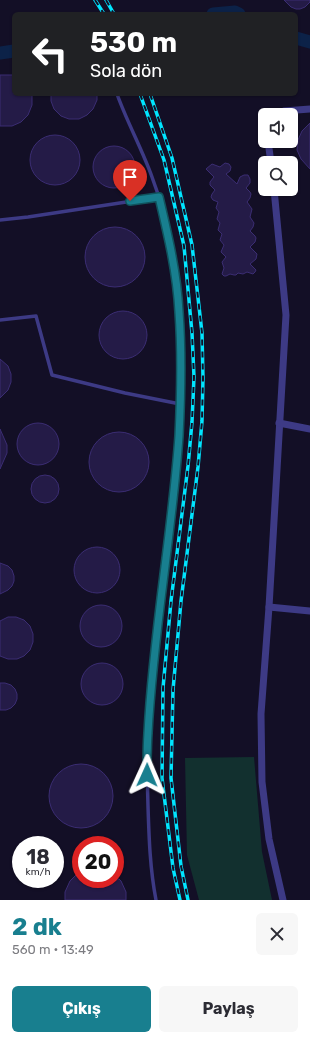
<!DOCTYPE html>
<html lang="tr">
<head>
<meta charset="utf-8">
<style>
	body { margin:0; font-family:Rubik,sans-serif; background:#f7f7f7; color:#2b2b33; height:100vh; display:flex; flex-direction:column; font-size:15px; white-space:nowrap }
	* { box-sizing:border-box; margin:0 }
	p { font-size:13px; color:#7c7c81 }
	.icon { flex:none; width:22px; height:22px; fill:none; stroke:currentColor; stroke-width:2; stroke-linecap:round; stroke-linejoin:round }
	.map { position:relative; height:900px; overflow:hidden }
	.details { display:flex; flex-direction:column; background:#fff; flex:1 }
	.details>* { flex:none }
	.banner { position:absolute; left:12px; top:12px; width:286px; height:84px; border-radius:6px; box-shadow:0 1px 3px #0004; background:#202124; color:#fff; overflow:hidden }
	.buttons { position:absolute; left:258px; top:108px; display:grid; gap:8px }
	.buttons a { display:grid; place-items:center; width:40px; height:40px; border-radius:6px; background:#fff; box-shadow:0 1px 3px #0004; font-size:20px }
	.speed { position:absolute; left:12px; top:836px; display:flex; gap:8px; font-size:20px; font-weight:700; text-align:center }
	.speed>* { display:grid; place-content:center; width:52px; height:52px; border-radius:50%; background:#fff; box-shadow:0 1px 3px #0004; line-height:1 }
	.speed small { font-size:10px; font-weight:400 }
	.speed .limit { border:6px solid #d22; background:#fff; color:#111 }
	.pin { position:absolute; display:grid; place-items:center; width:34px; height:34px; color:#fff; margin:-41px -17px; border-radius:50% 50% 50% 0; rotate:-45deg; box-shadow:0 0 4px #0007 }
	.pin .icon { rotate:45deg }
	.me { position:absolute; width:44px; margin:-22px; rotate:1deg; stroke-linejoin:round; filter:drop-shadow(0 0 3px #0008) }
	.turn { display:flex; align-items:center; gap:14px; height:84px; padding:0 12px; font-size:18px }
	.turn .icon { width:52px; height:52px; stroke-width:2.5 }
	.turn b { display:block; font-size:28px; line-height:34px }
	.round { display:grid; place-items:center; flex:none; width:42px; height:42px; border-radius:6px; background:#f7f7f7 }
	.head { display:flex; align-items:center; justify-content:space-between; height:68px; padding:0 12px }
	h1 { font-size:24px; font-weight:700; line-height:30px; color:#187f8f }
	.button { display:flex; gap:8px; margin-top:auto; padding:8px 12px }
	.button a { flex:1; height:46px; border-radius:6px; background:#187f8f; color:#fff; font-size:16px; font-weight:700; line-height:46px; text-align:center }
	.button a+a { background:#f7f7f7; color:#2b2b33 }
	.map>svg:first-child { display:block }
</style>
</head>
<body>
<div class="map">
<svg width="310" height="900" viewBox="0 0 310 900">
	<rect width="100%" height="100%" fill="#130f26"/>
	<!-- green -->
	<polygon fill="#12302f" points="254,757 262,852 272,900 199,900 187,855 185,758"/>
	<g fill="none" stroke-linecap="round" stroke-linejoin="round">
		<!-- river -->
		<g stroke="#0c2248" stroke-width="13">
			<polyline points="213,14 235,12 239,14"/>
			<polyline points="296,38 310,42"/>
			<polyline points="0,53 14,51"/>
		</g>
	</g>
	<!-- building -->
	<g fill="#241b47" stroke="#3b2d73">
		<polygon points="284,0 310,0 310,2 305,7 300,9 296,9 291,7"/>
		<polygon points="0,75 12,75 14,76 14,94 32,94 32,105 28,115 21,122 12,126 0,126"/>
		<polygon points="51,94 97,94 97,100 93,109 87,115 79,119 69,119 61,116 54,109 51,101"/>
		<polygon points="310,123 310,169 301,159 297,150 298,140 302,131"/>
		<circle cx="55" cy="160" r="25"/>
		<circle cx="114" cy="167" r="21"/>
		<polygon points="225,163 229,164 231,167 230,171 226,174 237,184 240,177 244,175 248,175 250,179 250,183 246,188 250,192 251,194 250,198 247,202 252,209 250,217 254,223 253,227 250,231 255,236 256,238 255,242 250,247 257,254 256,259 250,264 256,270 255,272 253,274 247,272 243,274 238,273 236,275 234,275 230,274 226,276 224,276 222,274 224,268 222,262 226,257 221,252 224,245 220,240 222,234 218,230 220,223 217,219 219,212 216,208 218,202 213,200 211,197 212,194 215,190 210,185 210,182 214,177 206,169 212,164 220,167"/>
		<circle cx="115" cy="257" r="30"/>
		<circle cx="123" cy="335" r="24"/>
		<polygon points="0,359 8,366 11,374 11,382 8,390 0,398"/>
		<circle cx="38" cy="444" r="21"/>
		<polygon points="0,429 7,445 7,453 0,469"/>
		<circle cx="119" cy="462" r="30"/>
		<circle cx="45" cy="489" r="14"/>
		<circle cx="97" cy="570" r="23"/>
		<polygon points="0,563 8,566 12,570 14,576 14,581 12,586 8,590 0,594"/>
		<circle cx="101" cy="626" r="21"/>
		<polygon points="8,617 16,617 24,620 30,626 33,634 33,642 30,650 24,656 17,659 8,659 0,656 0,621"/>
		<circle cx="102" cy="684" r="21"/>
		<polygon points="0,683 5,683 11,685 15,689 17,694 17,699 15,704 11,708 6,710 0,710"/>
		<circle cx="81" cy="796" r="32"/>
		<polygon points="81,870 81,879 119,879 121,881 126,892 126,900 65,900 65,892 70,881"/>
	</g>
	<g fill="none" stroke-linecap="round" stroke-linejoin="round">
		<!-- service -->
		<g stroke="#3d3a85" stroke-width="3.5">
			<path d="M117,94C127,122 142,149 152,177C168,219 176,265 179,310C184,367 180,425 174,482C163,590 144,697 148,806C149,838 150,869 156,900"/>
			<polyline points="0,220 28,217 159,197"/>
			<polyline points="0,320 36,316 52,375 125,393 180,404"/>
		</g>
		<!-- minor -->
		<g stroke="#3d3a85" stroke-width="7">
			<polyline points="279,115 284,111 310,109"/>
			<polyline points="268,141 271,163"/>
			<polyline points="274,189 286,315 269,607 261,714 262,782 269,839 283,900"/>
			<polyline points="279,423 310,429"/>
			<polyline points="269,607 310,611"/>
		</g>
		<!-- rail casing -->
		<g stroke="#00e5ff" stroke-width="3.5">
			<g id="rail">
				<polyline points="95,0 104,14"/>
				<polyline points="106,0 114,14"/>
				<polyline points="140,94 164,160 184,246 192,333 194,377 192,422 188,466 171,601 163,688 162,778 173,868 180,900"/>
				<polyline points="150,94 172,158 192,245 202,333 203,378 202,421 198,467 181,601 173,690 171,778 181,866 188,900"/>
			</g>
		</g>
		<!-- rail -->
		<use href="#rail" stroke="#130f26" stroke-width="2" stroke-dasharray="6" stroke-linecap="butt"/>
	</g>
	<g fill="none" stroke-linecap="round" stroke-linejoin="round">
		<!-- route casing -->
		<g stroke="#10535d" stroke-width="10">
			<path id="route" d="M130,201L159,197C168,235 177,273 179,312C182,353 181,395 179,436C172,535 153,633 148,733C147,747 147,761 147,775"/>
		</g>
		<!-- route -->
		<use href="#route" stroke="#187f8f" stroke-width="7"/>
	</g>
</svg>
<div class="buttons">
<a><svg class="icon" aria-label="sound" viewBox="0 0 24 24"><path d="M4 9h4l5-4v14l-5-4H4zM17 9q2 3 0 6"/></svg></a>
<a><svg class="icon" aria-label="search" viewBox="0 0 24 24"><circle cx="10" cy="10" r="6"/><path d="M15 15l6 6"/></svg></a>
</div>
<div class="speed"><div>18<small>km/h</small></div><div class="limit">20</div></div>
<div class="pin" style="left:130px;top:201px;background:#d93025"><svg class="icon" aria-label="arrive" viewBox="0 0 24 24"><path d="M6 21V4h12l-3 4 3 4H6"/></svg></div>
<svg class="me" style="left:147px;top:775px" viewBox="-20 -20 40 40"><path d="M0-17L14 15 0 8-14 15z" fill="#187f8f" stroke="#fff" stroke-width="4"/></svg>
<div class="banner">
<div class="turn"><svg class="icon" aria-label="left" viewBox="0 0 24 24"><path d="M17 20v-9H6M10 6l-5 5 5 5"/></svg><div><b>530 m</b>Sola dön</div></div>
</div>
</div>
<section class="details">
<div class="head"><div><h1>2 dk</h1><p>560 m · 13:49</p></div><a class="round"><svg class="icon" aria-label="close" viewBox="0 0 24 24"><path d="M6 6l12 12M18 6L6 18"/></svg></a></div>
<div class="button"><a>Çıkış</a><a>Paylaş</a></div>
</section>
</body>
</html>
